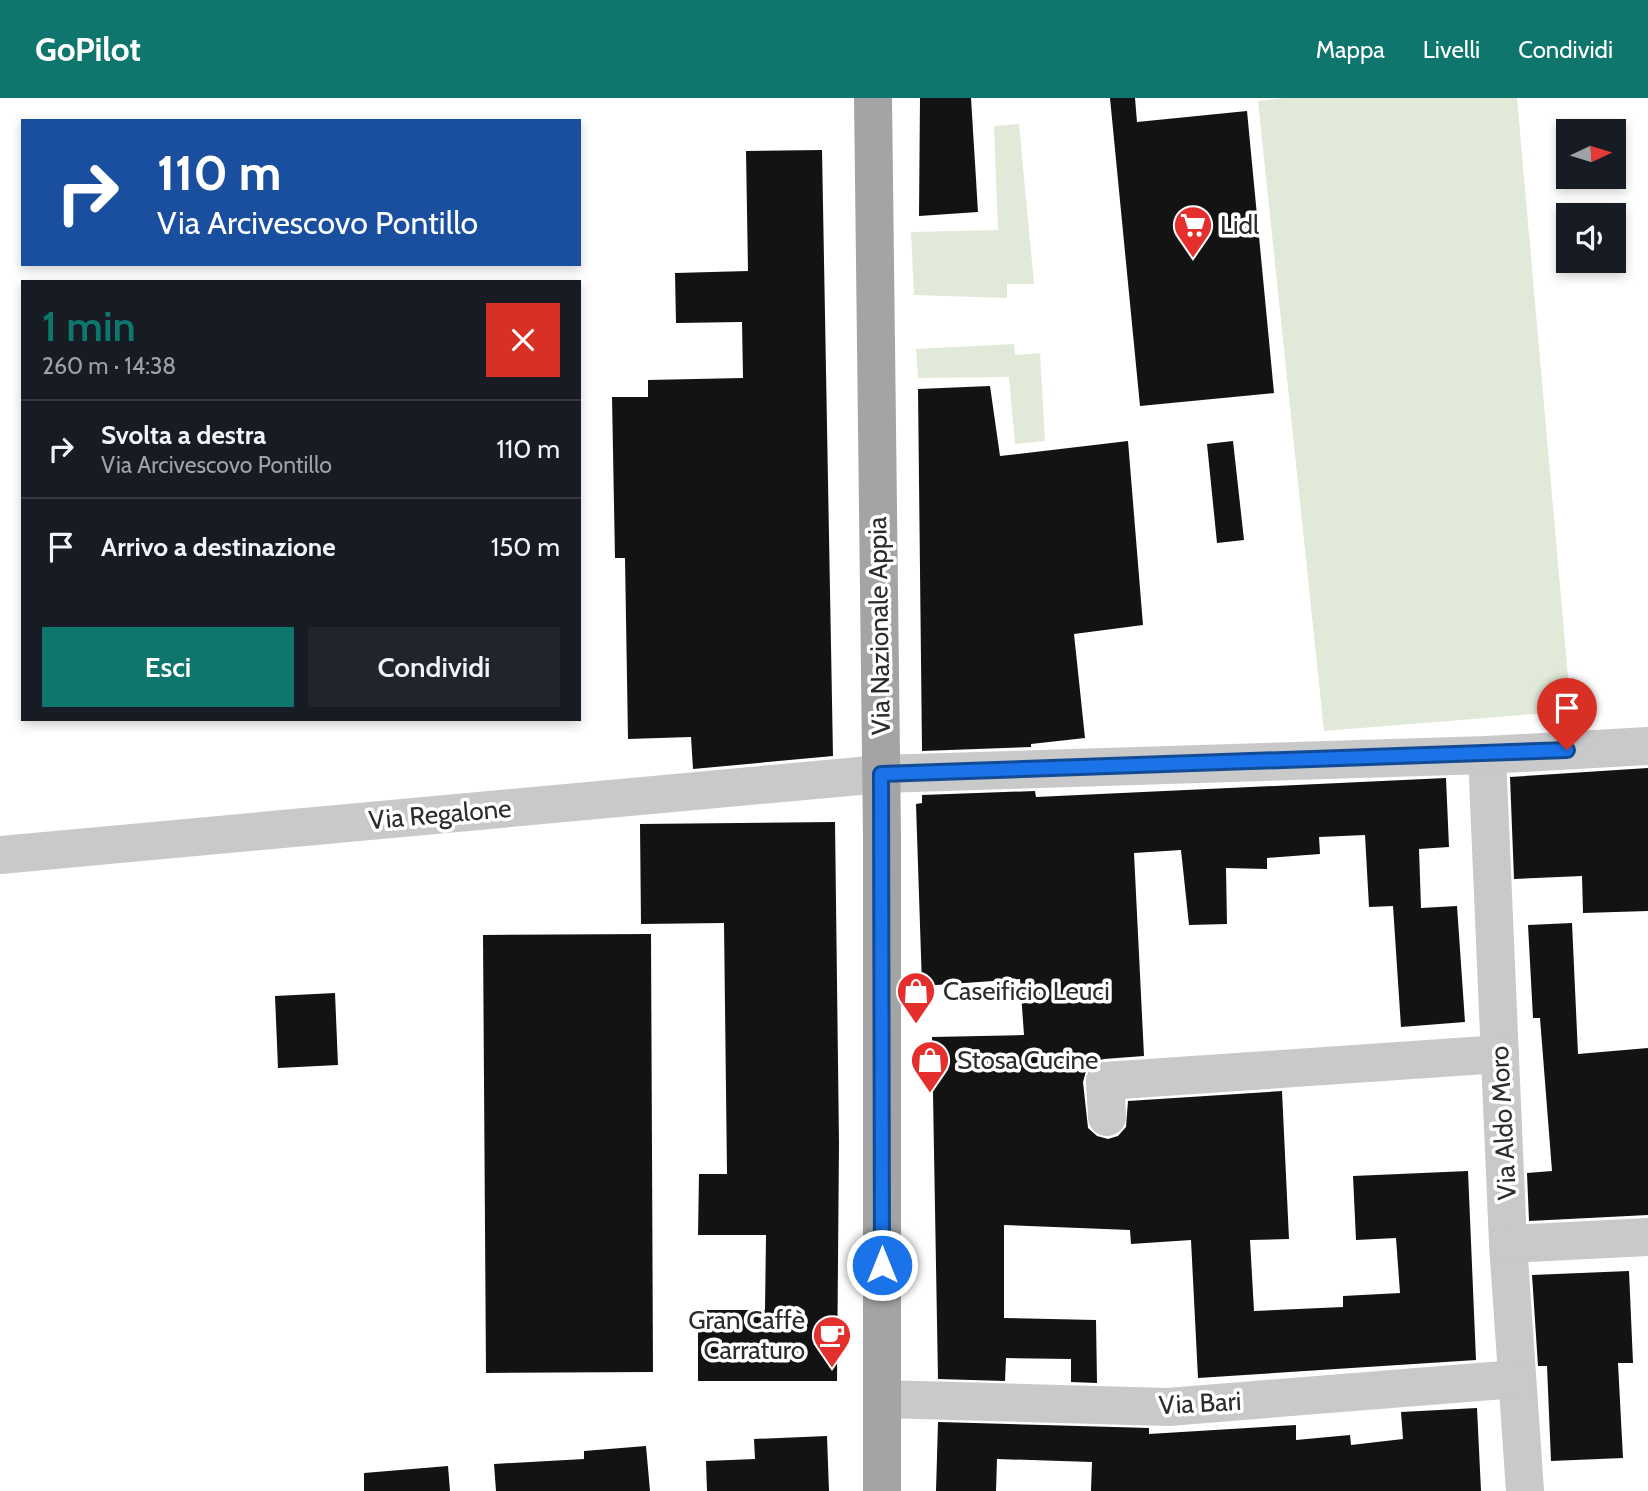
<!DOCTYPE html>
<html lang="it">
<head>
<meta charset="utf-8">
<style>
	body { margin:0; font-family:Cabin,sans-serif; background:#20242c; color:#f1f3f6; height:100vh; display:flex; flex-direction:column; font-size:26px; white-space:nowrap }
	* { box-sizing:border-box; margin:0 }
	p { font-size:23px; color:#9ea1a6 }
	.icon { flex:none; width:38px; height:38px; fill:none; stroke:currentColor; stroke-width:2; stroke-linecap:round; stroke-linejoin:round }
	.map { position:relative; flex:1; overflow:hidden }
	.side { position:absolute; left:21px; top:182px; width:560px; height:441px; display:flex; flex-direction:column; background:#171b24; border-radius:0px; box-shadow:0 4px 10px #0003 }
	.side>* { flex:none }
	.banner { position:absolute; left:21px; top:21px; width:560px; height:147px; border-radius:0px; box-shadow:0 4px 10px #0003; background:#1a4fa0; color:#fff; overflow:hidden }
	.needle { width:46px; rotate:86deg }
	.tools { position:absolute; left:1556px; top:21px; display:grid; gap:14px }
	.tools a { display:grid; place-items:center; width:70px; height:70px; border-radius:0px; background:#171b24; box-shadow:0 4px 10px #0003; font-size:35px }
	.pin { position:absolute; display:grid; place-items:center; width:60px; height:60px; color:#fff; margin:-72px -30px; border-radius:50% 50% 50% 0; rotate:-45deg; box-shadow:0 0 7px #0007 }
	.pin .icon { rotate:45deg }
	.me { position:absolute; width:77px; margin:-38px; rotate:0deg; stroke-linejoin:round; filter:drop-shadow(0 0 5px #0008) }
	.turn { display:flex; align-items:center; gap:24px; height:147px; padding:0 21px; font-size:32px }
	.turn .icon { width:91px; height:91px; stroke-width:2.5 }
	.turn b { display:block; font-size:49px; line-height:60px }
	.round { display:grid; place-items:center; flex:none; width:74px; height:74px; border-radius:0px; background:#20242c }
	.summary { display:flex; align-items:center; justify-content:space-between; height:119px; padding:0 21px }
	h1 { font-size:42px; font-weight:600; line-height:52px; color:#0f766e }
	.cta { display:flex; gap:14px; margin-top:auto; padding:14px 21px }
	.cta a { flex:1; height:80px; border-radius:0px; background:#0f766e; color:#fff; font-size:28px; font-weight:600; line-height:80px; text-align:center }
	.cta a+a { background:#20242c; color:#f1f3f6 }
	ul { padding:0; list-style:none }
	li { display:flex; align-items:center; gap:21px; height:98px; padding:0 21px; border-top:2px solid #363941 }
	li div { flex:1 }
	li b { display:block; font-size:26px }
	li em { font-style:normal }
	header { display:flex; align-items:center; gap:42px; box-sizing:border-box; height:98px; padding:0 35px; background:#0f766e; color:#fff }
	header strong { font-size:33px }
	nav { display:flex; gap:38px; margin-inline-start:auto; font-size:24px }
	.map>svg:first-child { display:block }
</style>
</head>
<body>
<header>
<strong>GoPilot</strong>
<nav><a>Mappa</a><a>Livelli</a><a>Condividi</a></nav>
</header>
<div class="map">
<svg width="1648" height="1393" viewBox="0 0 1648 1393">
	<rect width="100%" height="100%" fill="#fff"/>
	<!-- green -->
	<g fill="#e1ead9">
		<polygon points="1284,0 1517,0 1571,613 1324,633 1258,3"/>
		<polygon points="1019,26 1034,186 1007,186 1007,200 914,197 911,134 998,132 994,28"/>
		<polygon points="1014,246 1015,257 1040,255 1045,343 1015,346 1009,279 918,280 916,251"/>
	</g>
	<!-- building -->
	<g fill="#131313">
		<polygon points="920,0 971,0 978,114 919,118"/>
		<polygon points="1110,0 1135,0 1137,24 1247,13 1274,295 1140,308"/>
		<polygon points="822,52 833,658 693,671 691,639 628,641 625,460 615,460 612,299 648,299 648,282 743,280 742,224 676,225 675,175 748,173 746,53"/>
		<polygon points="990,288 1000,358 1128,343 1143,527 1074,536 1085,640 1031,646 1031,649 922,653 918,291"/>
		<polygon points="1233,343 1244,442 1217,445 1207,346"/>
		<polygon points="1648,670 1648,813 1583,815 1582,778 1514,781 1510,679"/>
		<polygon points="1446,680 1449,749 1419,751 1421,810 1457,808 1465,924 1401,929 1393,808 1369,809 1365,737 1319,739 1320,756 1267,760 1267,771 1226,770 1227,826 1189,827 1181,752 1134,755 1144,958 1104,961 1093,964 1086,973 1083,984 1088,1030 1097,1038 1108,1041 1118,1038 1126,1029 1128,1003 1282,993 1289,1141 1250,1142 1254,1213 1343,1209 1343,1198 1400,1195 1396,1140 1356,1142 1353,1078 1468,1073 1476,1262 1198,1280 1191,1142 1131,1146 1130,1132 1004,1127 1004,1220 1096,1222 1097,1285 1071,1284 1071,1261 1006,1260 1005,1283 938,1281 932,939 1024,937 1020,881 922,888 916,706 922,705 922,697 1035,693 1036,699"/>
		<polygon points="835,724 839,1045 837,1283 698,1283 698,1212 765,1212 766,1137 698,1137 699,1076 727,1076 724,825 641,826 640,726"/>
		<polygon points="1572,825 1578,956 1648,950 1648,1117 1529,1123 1527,1075 1552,1073 1540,920 1533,920 1528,827"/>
		<polygon points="651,836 653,1274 486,1275 483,837"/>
		<polygon points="335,895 338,967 278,970 275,898"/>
		<polygon points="1629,1173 1633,1265 1618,1265 1623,1360 1551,1363 1547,1268 1538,1268 1532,1177"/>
		<polygon points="1477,1310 1481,1393 1091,1393 1092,1364 997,1361 996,1393 936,1393 938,1324 1149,1330 1149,1336 1296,1327 1296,1342 1350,1337 1351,1347 1403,1341 1401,1314"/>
		<polygon points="827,1338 829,1393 707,1393 706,1363 755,1361 754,1341"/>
		<polygon points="646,1348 650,1393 496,1393 494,1366 584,1361 584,1353"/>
		<polygon points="448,1368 450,1393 364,1393 364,1375"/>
	</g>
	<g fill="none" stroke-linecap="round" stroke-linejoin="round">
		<!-- minor -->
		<g stroke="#c9c9c9" stroke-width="38">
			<polyline points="1487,657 1508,1146 1525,1393"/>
			<polyline points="0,757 881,676 1487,657 1648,648"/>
			<polyline points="1107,1019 1105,983 1500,956"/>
			<polyline points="1508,1146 1648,1139"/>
			<polyline points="882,1301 1168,1309 1516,1281"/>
		</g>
		<!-- major -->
		<polyline stroke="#a4a4a4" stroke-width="38" points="873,0 882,739 882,1393"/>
	</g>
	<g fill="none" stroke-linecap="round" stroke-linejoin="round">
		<!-- route casing -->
		<g stroke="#114b97" stroke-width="18">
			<polyline id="route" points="882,1167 881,676 1567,652"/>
		</g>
		<!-- route -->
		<use href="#route" stroke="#1a73e8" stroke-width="12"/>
	</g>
	<!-- icons -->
	<defs>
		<g id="supermarket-pin" transform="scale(2.0125)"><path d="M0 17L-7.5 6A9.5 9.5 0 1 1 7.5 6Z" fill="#e42f2d" stroke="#fff"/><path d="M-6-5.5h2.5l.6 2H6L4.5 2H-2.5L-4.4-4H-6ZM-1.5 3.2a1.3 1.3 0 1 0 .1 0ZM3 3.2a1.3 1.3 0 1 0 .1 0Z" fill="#fff"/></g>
		<g id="shop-pin" transform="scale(2.0125)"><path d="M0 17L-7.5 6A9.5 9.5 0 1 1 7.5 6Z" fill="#e42f2d" stroke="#fff"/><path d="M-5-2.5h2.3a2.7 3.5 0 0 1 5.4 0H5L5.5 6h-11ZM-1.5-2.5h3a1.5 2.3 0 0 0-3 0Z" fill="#fff"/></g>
		<g id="cafe-pin" transform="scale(2.0125)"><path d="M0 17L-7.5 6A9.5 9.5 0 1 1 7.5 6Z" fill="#e42f2d" stroke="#fff"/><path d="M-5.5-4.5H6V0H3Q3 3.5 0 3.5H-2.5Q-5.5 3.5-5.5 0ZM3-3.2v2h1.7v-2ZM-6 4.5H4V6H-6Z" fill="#fff"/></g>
	</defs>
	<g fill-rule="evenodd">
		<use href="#supermarket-pin" x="1193" y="127"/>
		<use href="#shop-pin" x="916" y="893"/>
		<use href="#shop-pin" x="930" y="962"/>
		<use href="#cafe-pin" x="832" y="1237"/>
	</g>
	<g text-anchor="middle" stroke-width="7" stroke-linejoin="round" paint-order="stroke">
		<!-- poi labels -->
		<g font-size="26" fill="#2c2c2c" stroke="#fff" text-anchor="start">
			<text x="1220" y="136">Lidl</text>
			<text x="943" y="902">Caseificio Leuci</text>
			<text x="957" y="971">Stosa Cucine</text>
			<text x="805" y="1231" text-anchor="end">Gran Caffè<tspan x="805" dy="30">Carraturo</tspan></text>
		</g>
		<!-- street labels -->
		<g font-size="26" fill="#2c2c2c" stroke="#fff">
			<text transform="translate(879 528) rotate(-91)" y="9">Via Nazionale Appia</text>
			<text transform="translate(440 716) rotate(-5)" y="9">Via Regalone</text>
			<text transform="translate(1503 1025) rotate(-93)" y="9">Via Aldo Moro</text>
			<text transform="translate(1200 1305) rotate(-3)" y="9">Via Bari</text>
		</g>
	</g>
</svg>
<div class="tools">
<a><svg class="needle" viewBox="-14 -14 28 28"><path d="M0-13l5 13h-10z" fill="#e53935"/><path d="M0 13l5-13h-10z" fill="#9ea1a6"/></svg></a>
<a><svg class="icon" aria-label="sound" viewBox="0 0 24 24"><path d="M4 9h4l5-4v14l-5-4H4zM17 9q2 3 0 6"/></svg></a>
</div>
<div class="pin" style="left:1567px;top:652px;background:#d93025"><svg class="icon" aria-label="arrive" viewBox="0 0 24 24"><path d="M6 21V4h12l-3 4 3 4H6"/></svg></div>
<svg class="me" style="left:882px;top:1167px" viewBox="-20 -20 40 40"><circle r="17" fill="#1a73e8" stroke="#fff" stroke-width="3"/><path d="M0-11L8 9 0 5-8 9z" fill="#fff"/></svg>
<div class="banner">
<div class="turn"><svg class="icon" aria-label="right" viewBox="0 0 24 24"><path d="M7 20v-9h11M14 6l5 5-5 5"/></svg><div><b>110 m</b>Via Arcivescovo Pontillo</div></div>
</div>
<section class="side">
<div class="summary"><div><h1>1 min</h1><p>260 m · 14:38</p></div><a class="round" style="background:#d93025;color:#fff"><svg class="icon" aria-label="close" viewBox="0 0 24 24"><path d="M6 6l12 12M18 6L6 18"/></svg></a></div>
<ul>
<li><svg class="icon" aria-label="right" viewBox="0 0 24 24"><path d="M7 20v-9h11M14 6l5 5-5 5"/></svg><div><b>Svolta a destra</b><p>Via Arcivescovo Pontillo</p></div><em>110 m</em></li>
<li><svg class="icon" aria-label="arrive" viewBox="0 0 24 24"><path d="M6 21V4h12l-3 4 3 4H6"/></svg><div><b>Arrivo a destinazione</b></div><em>150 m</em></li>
</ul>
<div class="cta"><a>Esci</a><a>Condividi</a></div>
</section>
</div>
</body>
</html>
